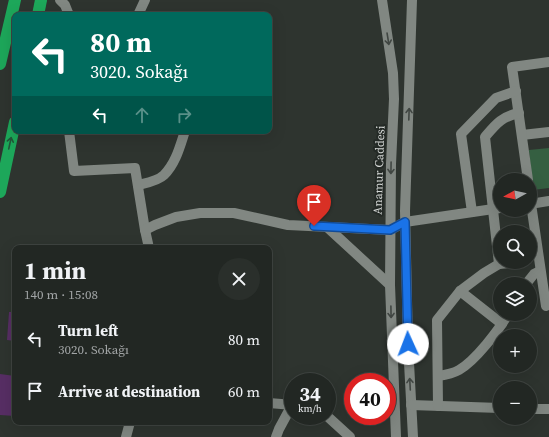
<!DOCTYPE html>
<html lang="en">
<head>
<meta charset="utf-8">
<style>
	body { margin:0; font-family:"Source Serif 4",serif; background:#2a2f2b; color:#f1f3f6; height:100vh; display:flex; flex-direction:column; font-size:15px; white-space:nowrap }
	* { box-sizing:border-box; margin:0 }
	p { font-size:13px; color:#a2a5a6 }
	.icon { flex:none; width:22px; height:22px; fill:none; stroke:currentColor; stroke-width:2; stroke-linecap:round; stroke-linejoin:round }
	.map { position:relative; flex:1; overflow:hidden }
	.side { position:absolute; left:12px; top:245px; width:260px; height:180px; display:flex; flex-direction:column; background:#222723; border-radius:8px; box-shadow:0 4px 16px #0002,0 0 0 1px #3f4441 }
	.side>* { flex:none }
	.guide { position:absolute; left:12px; top:12px; width:260px; height:122px; border-radius:8px; box-shadow:0 4px 16px #0002,0 0 0 1px #3f4441; background:#00695c; color:#fff; overflow:hidden }
	.needle { width:26px; rotate:262deg }
	.buttons { position:absolute; left:493px; top:173px; display:grid; gap:8px }
	.buttons a { display:grid; place-items:center; width:44px; height:44px; border-radius:50%; background:#222723; box-shadow:0 4px 16px #0002,0 0 0 1px #3f4441; font-size:20px }
	.speed { position:absolute; left:284px; top:373px; display:flex; gap:8px; font-size:20px; font-weight:700; text-align:center }
	.speed>* { display:grid; place-content:center; width:52px; height:52px; border-radius:50%; background:#222723; box-shadow:0 4px 16px #0002,0 0 0 1px #3f4441; line-height:1 }
	.speed small { font-size:10px; font-weight:400 }
	.speed .limit { border:6px solid #d22; background:#fff; color:#111 }
	.pin { position:absolute; display:grid; place-items:center; width:34px; height:34px; color:#fff; margin:-41px -17px; border-radius:50% 50% 50% 0; rotate:-45deg; box-shadow:0 0 4px #0007 }
	.pin .icon { rotate:45deg }
	.me { position:absolute; width:44px; margin:-22px; rotate:358deg; stroke-linejoin:round; filter:drop-shadow(0 0 3px #0008) }
	.turn { display:flex; align-items:center; gap:14px; height:84px; padding:0 12px; font-size:18px }
	.turn .icon { width:52px; height:52px; stroke-width:2.5 }
	.turn b { display:block; font-size:28px; line-height:34px }
	.lanes { display:flex; align-items:center; height:38px; padding:0 12px; background:#0003; justify-content:center; gap:20px; direction:ltr }
	.lanes .off { opacity:.35 }
	.round { display:grid; place-items:center; flex:none; width:42px; height:42px; border-radius:21px; background:#2a2f2b }
	.summary { display:flex; align-items:center; justify-content:space-between; height:68px; padding:0 12px }
	h1 { font-size:24px; font-weight:700; line-height:30px }
	ul { padding:0; list-style:none }
	li { display:flex; align-items:center; gap:12px; height:52px; padding:0 12px }
	li div { flex:1 }
	li b { display:block; font-size:15px }
	li em { font-style:normal }
	.map>svg:first-child { display:block }
</style>
</head>
<body>
<div class="map">
<svg width="549" height="437" viewBox="0 0 549 437">
	<rect width="100%" height="100%" fill="#2e342f"/>
	<!-- green -->
	<polygon fill="#355f41" points="549,148 549,188 533,190 529,150"/>
	<!-- building -->
	<g fill="#572e64">
		<polygon points="9,312 15,312 15,341 7,340"/>
		<polygon points="0,374 15,376 15,416 0,415"/>
	</g>
	<g fill="none" stroke-linecap="round" stroke-linejoin="round">
		<!-- minor -->
		<g stroke="#818782" stroke-width="10">
			<polyline points="60,0 65,5 69,15"/>
			<polyline points="382,0 393,73 394,99 391,164 390,285 396,437"/>
			<polyline points="412,0 405,211 408,344 413,437"/>
			<polyline points="138,15 145,0"/>
			<polyline points="69,131 74,171 135,168 145,230 149,248"/>
			<polyline points="522,135 549,132"/>
			<polyline points="528,180 512,67 549,62"/>
			<path d="M138,185C146,183 158,181 164,175C176,163 180,146 185,131"/>
			<polyline points="530,197 546,306"/>
			<polyline points="530,204 549,201"/>
			<polyline points="472,212 461,134 496,98 516,91"/>
			<polyline points="327,227 390,285"/>
			<polyline points="145,230 155,225 176,217 200,213 234,213 288,225 390,230 405,222 500,208"/>
			<polyline points="499,264 521,262"/>
			<polyline points="526,284 534,274 540,271"/>
			<polyline points="460,291 502,324"/>
			<path d="M438,376C445,375 452,374 459,370C475,361 499,330 508,314"/>
			<polyline points="269,403 293,405"/>
			<polyline points="411,405 500,408"/>
			<path d="M438,406L437,320L460,291L484,273L499,264L485,137C496,124 501,117 519,113"/>
			<polyline points="530,409 549,409"/>
			<polyline points="327,416 350,437"/>
			<polyline points="126,437 130,422"/>
			<polyline points="276,437 279,429 292,405"/>
		</g>
		<!-- highway -->
		<g stroke="#1da75a" stroke-width="12">
			<polyline points="38,15 41,0"/>
			<polyline points="0,64 15,0"/>
			<polyline points="0,192 15,122"/>
		</g>
	</g>
	<!-- one-way arrows -->
	<defs><path id="oneway-shaft" d="M-6 0H5M1.5-3L5.5 0L1.5 3" fill="none" stroke-width="1.6" stroke-linecap="round" stroke-linejoin="round"/></defs>
	<g stroke="#404642">
		<use href="#oneway-shaft" transform="translate(388 39) rotate(81)"/>
		<use href="#oneway-shaft" transform="translate(409 114) rotate(-88)"/>
		<use href="#oneway-shaft" transform="translate(391 168) rotate(91)"/>
		<use href="#oneway-shaft" transform="translate(391 312) rotate(89)"/>
		<use href="#oneway-shaft" transform="translate(410 384) rotate(-93)"/>
	</g>
	<use stroke="#225638" href="#oneway-shaft" transform="translate(10 143) rotate(-78)"/>
	<g fill="none" stroke-linecap="round" stroke-linejoin="round">
		<!-- route casing -->
		<g stroke="#114b97" stroke-width="10">
			<polyline id="route" points="314,226 390,230 405,222 408,344"/>
		</g>
		<!-- route -->
		<use href="#route" stroke="#1a73e8" stroke-width="7"/>
	</g>
	<g text-anchor="middle" stroke-width="4" stroke-linejoin="round" paint-order="stroke">
		<!-- street labels -->
		<g font-size="12" fill="#d4d7d5" stroke="#242a26">
			<text transform="translate(379 170) rotate(-88)" y="4">Anamur Caddesi</text>
		</g>
	</g>
</svg>
<div class="buttons">
<a><svg class="needle" viewBox="-14 -14 28 28"><path d="M0-13l5 13h-10z" fill="#e53935"/><path d="M0 13l5-13h-10z" fill="#a2a5a6"/></svg></a>
<a><svg class="icon" aria-label="search" viewBox="0 0 24 24"><circle cx="10" cy="10" r="6"/><path d="M15 15l6 6"/></svg></a>
<a><svg class="icon" aria-label="layers" viewBox="0 0 24 24"><path d="M12 4l9 5-9 5-9-5zM3 14l9 5 9-5"/></svg></a>
<a>+</a>
<a>−</a>
</div>
<div class="speed"><div>34<small>km/h</small></div><div class="limit">40</div></div>
<div class="pin" style="left:314px;top:226px;background:#d93025"><svg class="icon" aria-label="arrive" viewBox="0 0 24 24"><path d="M6 21V4h12l-3 4 3 4H6"/></svg></div>
<svg class="me" style="left:408px;top:344px" viewBox="-20 -20 40 40"><circle r="19" fill="#fff"/><path d="M0-13L10 11 0 6-10 11z" fill="#1a73e8"/></svg>
<div class="guide">
<div class="turn"><svg class="icon" aria-label="left" viewBox="0 0 24 24"><path d="M17 20v-9H6M10 6l-5 5 5 5"/></svg><div><b>80 m</b>3020. Sokağı</div></div>
<div class="lanes"><svg class="icon" aria-label="left" viewBox="0 0 24 24"><path d="M17 20v-9H6M10 6l-5 5 5 5"/></svg><svg class="icon off" aria-label="ahead" viewBox="0 0 24 24"><path d="M12 20V5M6 11l6-6 6 6"/></svg><svg class="icon off" aria-label="right" viewBox="0 0 24 24"><path d="M7 20v-9h11M14 6l5 5-5 5"/></svg></div>
</div>
<section class="side">
<div class="summary"><div><h1>1 min</h1><p>140 m · 15:08</p></div><a class="round"><svg class="icon" aria-label="close" viewBox="0 0 24 24"><path d="M6 6l12 12M18 6L6 18"/></svg></a></div>
<ul>
<li><svg class="icon" aria-label="left" viewBox="0 0 24 24"><path d="M17 20v-9H6M10 6l-5 5 5 5"/></svg><div><b>Turn left</b><p>3020. Sokağı</p></div><em>80 m</em></li>
<li><svg class="icon" aria-label="arrive" viewBox="0 0 24 24"><path d="M6 21V4h12l-3 4 3 4H6"/></svg><div><b>Arrive at destination</b></div><em>60 m</em></li>
</ul>
</section>
</div>
</body>
</html>
